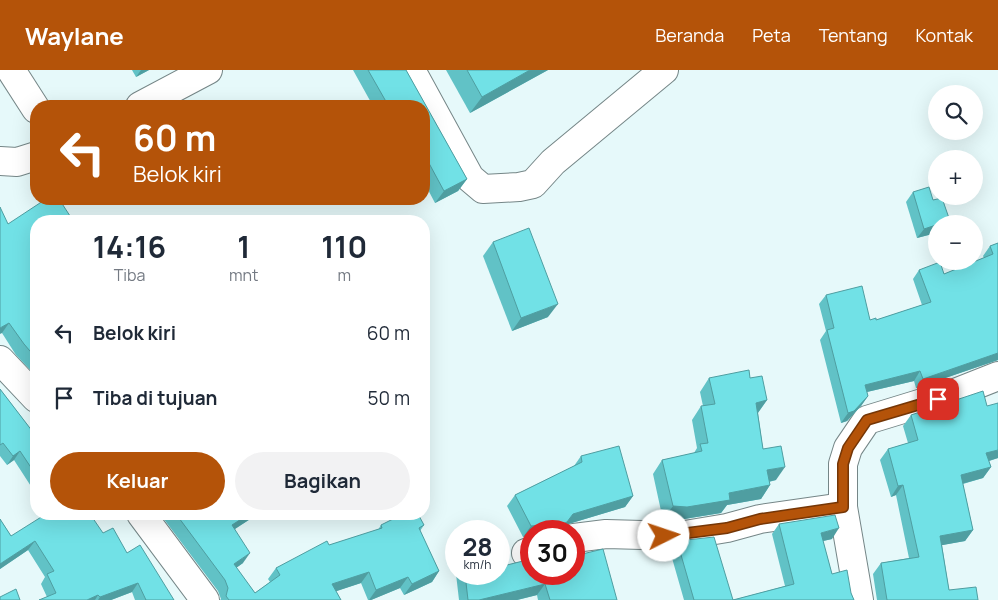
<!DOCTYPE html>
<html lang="id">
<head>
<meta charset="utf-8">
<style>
	body { margin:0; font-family:Manrope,sans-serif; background:#f2f2f3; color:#1f2937; height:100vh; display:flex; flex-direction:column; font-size:19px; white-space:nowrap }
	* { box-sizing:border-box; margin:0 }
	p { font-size:16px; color:#747a83 }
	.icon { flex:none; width:28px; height:28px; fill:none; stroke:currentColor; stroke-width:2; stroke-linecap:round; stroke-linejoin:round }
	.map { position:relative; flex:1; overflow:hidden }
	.drawer { position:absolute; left:30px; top:145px; width:400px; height:305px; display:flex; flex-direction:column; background:#fff; border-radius:20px; box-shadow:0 5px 20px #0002 }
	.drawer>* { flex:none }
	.hud { position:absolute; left:30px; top:30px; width:400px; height:105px; border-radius:20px; box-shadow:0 5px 20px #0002; background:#b45309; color:#fff; overflow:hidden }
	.controls { position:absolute; left:928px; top:15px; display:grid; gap:10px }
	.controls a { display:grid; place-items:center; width:55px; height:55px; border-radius:50%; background:#fff; box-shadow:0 5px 20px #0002; font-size:25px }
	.speed { position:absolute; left:445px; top:450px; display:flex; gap:10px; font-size:25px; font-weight:700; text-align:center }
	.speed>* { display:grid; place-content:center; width:65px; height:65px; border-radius:50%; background:#fff; box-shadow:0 5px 20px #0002; line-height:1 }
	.speed small { font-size:12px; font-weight:400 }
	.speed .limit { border:8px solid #d22; background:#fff; color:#111 }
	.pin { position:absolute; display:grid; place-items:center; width:42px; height:42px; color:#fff; margin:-21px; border-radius:10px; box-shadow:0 2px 8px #0006 }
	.me { position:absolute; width:55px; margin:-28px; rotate:86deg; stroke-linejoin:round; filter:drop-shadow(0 0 4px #0008) }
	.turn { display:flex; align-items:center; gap:18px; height:105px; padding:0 20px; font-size:22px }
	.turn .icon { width:65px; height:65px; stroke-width:2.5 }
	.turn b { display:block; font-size:35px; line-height:42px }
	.eta { display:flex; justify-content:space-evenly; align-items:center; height:85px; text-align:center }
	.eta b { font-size:30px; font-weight:700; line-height:35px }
	.button { display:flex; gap:10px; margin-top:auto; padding:10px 20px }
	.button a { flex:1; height:58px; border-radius:30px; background:#b45309; color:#fff; font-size:20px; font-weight:700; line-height:58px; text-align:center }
	.button a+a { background:#f2f2f3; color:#1f2937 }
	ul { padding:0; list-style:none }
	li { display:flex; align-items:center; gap:15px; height:65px; padding:0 20px }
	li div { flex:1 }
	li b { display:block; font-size:19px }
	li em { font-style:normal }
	header { display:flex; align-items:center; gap:30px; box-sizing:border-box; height:70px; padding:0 25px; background:#b45309; color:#fff }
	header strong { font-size:24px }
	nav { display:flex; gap:28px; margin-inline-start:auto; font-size:18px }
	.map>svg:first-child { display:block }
</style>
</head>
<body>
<header>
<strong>Waylane</strong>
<nav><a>Beranda</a><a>Peta</a><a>Tentang</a><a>Kontak</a></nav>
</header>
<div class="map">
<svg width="998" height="530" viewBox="0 0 998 530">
	<rect width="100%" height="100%" fill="#e6f9fa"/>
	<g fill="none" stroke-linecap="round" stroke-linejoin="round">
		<!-- minor casing -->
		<g stroke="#758687" stroke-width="30">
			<g id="minor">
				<polyline points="11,0 36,39"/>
				<polyline points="411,0 470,108 483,119 519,117 533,114 553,92 664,0"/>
				<polyline points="140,36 208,0"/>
				<polyline points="0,91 17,92 36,86"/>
				<polyline points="574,468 606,464 679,466 727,458 760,449 843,437"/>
				<polyline points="526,483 531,481"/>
				<polyline points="859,530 843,437 843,394 848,378 867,350 955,323 998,306"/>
			</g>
		</g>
		<!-- major casing -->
		<g stroke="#758687" stroke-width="30">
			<g id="major">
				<polyline points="0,290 36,328"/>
				<polyline points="141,444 205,530"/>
			</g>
		</g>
		<!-- minor -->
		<use href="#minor" stroke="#fff" stroke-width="28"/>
		<!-- major -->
		<use href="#major" stroke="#fff" stroke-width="28"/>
	</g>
	<!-- wall -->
	<g fill="#61c2c6">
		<polygon points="132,0 149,0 136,7"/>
		<polygon points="353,0 406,0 467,109 458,121 435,133 424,112 424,36 373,36"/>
		<polygon points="446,0 548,0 470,43"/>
		<polygon points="913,122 936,154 936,163 917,168 906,132"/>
		<polygon points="36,151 36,306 16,285 2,263 8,154"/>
		<polygon points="493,172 548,247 512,261 483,186"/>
		<polygon points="998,173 998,290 916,318 914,311 867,322 868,326 861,336 847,351 841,353 820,270 826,261 819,234 826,225 870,250 876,250 922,235 913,209 919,200 944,204 984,188 983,186 990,176"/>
		<polygon points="709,308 750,308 767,330 758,343 763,379 776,410 769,412 770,415 761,429 727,435 721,443 678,450 663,450 653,404 662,390 694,383 697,378 692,350 701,336 703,336 700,322"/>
		<polygon points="0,319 36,366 36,424 14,390 7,395 0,386"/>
		<polygon points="987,336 998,388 989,391 991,397 983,408 963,414 973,460 965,471 942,475 949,520 978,530 877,530 873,504 881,493 909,488 896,425 891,427 880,390 888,379 908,373 903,356 911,345"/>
		<polygon points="581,386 633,426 625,437 565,455 561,461 531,461 523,467 507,436 515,425 574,396"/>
		<polygon points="160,444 258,444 235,459 243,493 236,498 255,523 270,512 268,509 276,498 329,475 378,460 381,455 424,455 420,461 439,501 432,512 404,525 400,518 371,530 368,530 361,513 336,521 341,530 220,530 221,529 218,521"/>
		<polygon points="0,449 11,466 103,463 127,483 174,530 135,530 132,522 111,530 39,530 47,527 41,514 45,507 28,480 0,499"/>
		<polygon points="779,454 832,469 823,471 832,504 851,523 854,530 684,530 670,481 677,471 733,530 785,516 772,464"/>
		<polygon points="461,456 479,461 457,461"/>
		<polygon points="456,462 456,502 453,467"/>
		<polygon points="456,504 499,504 617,530 538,530 537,525 517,530 459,530"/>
	</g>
	<!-- shaded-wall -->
	<g fill="#4f9ea1">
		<polygon points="141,0 149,0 136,7"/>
		<polygon points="530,0 548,0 470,43 482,27"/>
		<polygon points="467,109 458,121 435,133 444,121"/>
		<polygon points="936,155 936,163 917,168 924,159"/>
		<polygon points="558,234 548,247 512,261 521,248"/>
		<polygon points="9,253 2,263 0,264 0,258"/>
		<polygon points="998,283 998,290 916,318 923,309"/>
		<polygon points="920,301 914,311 858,324 865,315"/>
		<polygon points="868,326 861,336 847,351 841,353 848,343"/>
		<polygon points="767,330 757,344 756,333"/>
		<polygon points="998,380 998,388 979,394 986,383"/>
		<polygon points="20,381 14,390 7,395 13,386"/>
		<polygon points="785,397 776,410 758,414 767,400"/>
		<polygon points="991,397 983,408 954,416 961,405"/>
		<polygon points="770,415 761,429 727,435 721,443 678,450 663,450 673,436 729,423"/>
		<polygon points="903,415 896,425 891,427 898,416"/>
		<polygon points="633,426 625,437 565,455 573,444"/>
		<polygon points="249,444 258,444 224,466 232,455"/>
		<polygon points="567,452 561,461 559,456"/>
		<polygon points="541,455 537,461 531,461 531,466 523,467 531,456"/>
		<polygon points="839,458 832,469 814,473 821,463"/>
		<polygon points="973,460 965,471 932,477 940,466"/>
		<polygon points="35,471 28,480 0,499 0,494"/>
		<polygon points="250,483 243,493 226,505 234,494"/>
		<polygon points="439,501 432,512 404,525 412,514"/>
		<polygon points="369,502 361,513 325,525 332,514"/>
		<polygon points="408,507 400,518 371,530 369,530 376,520"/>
		<polygon points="138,513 132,522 111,530 98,530 100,527"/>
		<polygon points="545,514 537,525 517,530 479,530"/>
		<polygon points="98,525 95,530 87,530"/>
	</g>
	<!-- building -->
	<g fill="#71e1e6" stroke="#4f9ea1">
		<polygon points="368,0 406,0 467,109 444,121 424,84 424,36 392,36 390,34 388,35"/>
		<polygon points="467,0 530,0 482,27"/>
		<polygon points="929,117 933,130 942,128 950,151 941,154 936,154 936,155 924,159 913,122"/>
		<polygon points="46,129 59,129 72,149 73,151 36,151 36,288 24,274 9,253 0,258 0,137 8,154"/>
		<polygon points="529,158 558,234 521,248 493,172"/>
		<polygon points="998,173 998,283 923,309 920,301 865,315 868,326 854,341 848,343 827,260 834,258 826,225 862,216 870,250 876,248 876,250 931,232 919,200 940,192 944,204 993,184 990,176"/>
		<polygon points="749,300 750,308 762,306 767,330 756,333 763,379 781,376 785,397 767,400 770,415 729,423 730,430 687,437 673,436 662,390 702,381 700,374 708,373 701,336 715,334 709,308"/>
		<polygon points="0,319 36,366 36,405 20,381 13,386 3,373 0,375"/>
		<polygon points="983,321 987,336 998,333 998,380 986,383 991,397 961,405 973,460 940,466 949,520 976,517 978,530 887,530 881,493 919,487 903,415 898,416 888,379 918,370 911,345"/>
		<polygon points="619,376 633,426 573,444 567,452 559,456 561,461 551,461 549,458 541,455 531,456 515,425 582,392 581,386"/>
		<polygon points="46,444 90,444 103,463 113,458 127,483 140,475 174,530 145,530 146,530 138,513 100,527 98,525 87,530 39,530 56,523 47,504 54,501 35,471 0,494 0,449 11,466"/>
		<polygon points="176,444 249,444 232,455 250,483 234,494 255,523 280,505 276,498 327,471 329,475 382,458 381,455 403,444 418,444 424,455 419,458 439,501 412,514 408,507 376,520 369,502 332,514 341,530 229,530 226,526 228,518 225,510"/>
		<polygon points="835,445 839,458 821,463 832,504 847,500 851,523 854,530 694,530 677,471 714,467 733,530 794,514 779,454"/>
		<polygon points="479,455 479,461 461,461 461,456"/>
		<polygon points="603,479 617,530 550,530 545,514 479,530 468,530 465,504 499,504 499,497 531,489 531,504 574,504 574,486"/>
		<polygon points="16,519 20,530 0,530 0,527"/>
	</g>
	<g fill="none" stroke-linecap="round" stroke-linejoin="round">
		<!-- route casing -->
		<g stroke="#753606" stroke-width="12">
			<polyline id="route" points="664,466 727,458 760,449 843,437 843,394 848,378 867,350 938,329"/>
		</g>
		<!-- route -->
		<use href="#route" stroke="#b45309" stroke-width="9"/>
	</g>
</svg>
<div class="controls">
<a><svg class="icon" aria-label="search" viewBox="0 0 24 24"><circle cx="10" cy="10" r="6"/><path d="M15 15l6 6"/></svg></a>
<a>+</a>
<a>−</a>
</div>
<div class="speed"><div>28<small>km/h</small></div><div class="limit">30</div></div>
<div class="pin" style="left:938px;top:329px;background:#d93025"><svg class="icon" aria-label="arrive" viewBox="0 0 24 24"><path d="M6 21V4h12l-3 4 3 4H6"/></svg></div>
<svg class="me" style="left:664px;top:466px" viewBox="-20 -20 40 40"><circle r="19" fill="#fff"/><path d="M0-13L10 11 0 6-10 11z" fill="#b45309"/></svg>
<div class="hud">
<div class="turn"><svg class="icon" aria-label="left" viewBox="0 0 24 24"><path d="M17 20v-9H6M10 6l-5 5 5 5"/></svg><div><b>60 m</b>Belok kiri</div></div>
</div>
<section class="drawer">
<div class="eta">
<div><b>14:16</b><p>Tiba</p></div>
<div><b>1</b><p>mnt</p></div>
<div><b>110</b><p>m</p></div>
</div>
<ul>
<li><svg class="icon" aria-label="left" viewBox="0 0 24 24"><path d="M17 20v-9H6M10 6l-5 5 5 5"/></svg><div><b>Belok kiri</b></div><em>60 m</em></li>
<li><svg class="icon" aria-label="arrive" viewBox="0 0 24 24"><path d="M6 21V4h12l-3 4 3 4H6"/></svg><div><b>Tiba di tujuan</b></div><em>50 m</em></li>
</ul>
<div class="button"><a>Keluar</a><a>Bagikan</a></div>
</section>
</div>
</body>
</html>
